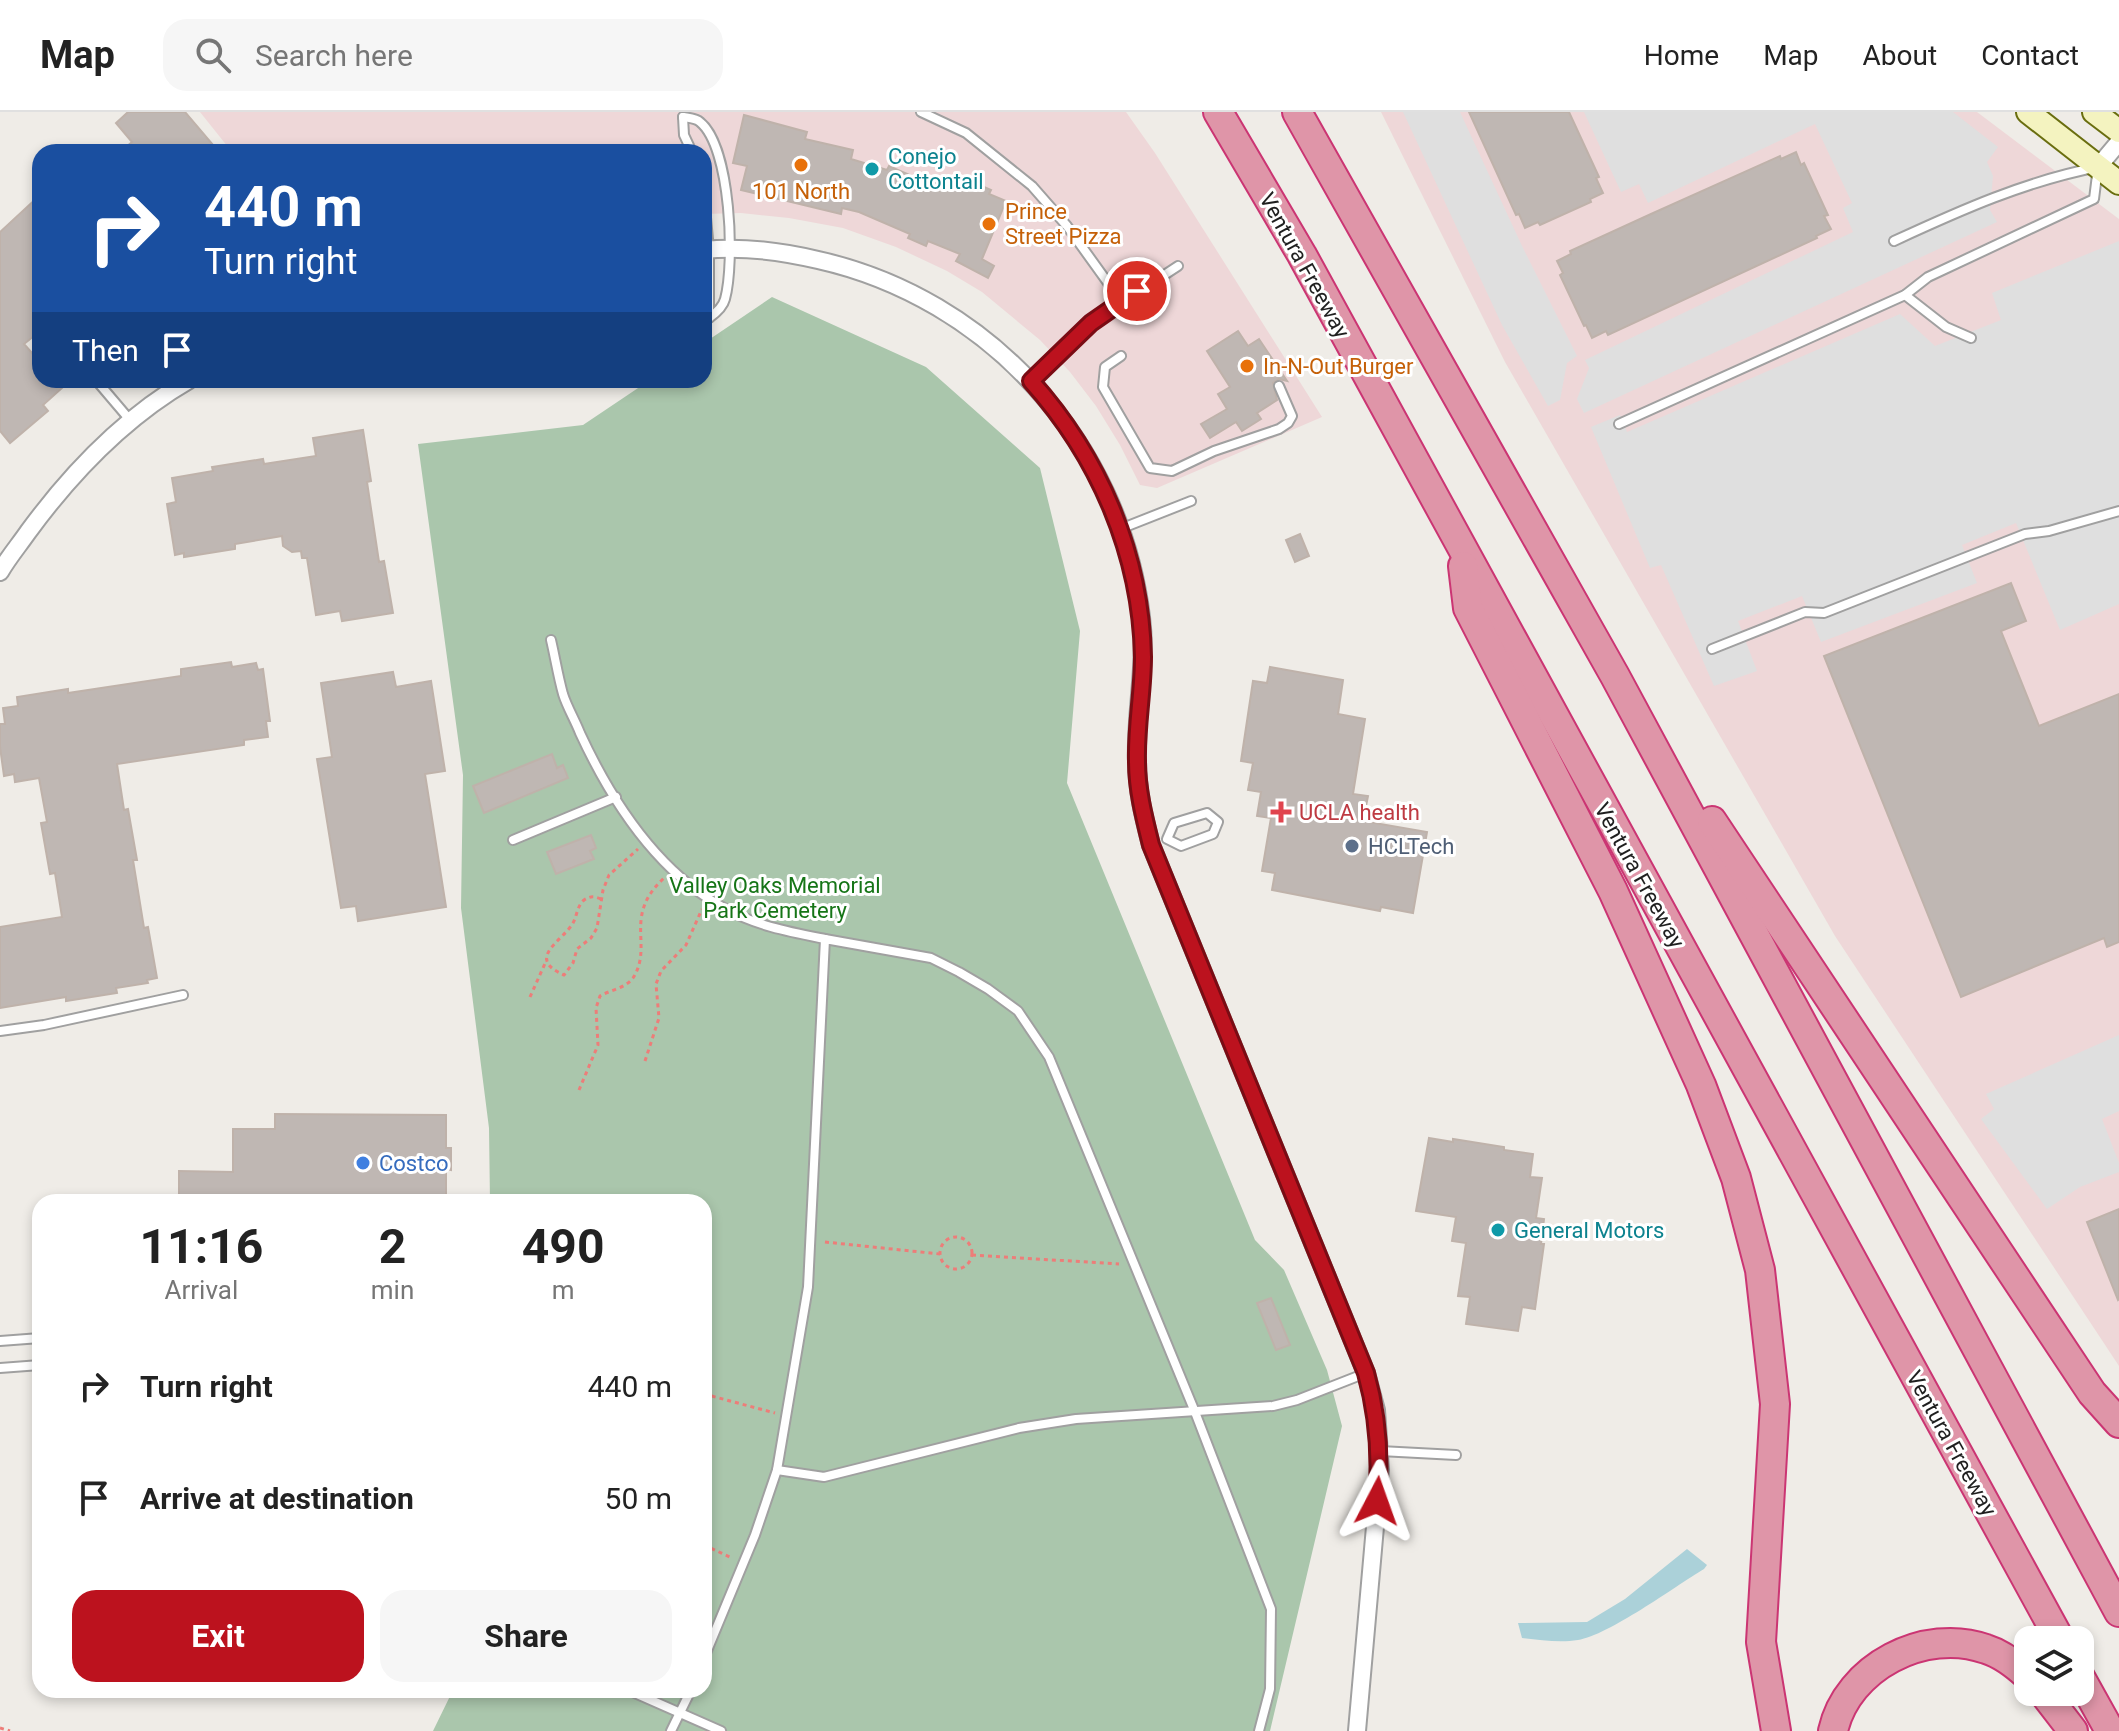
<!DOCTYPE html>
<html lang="en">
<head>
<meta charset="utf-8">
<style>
	body { margin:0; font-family:Roboto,sans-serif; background:#f6f6f6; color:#222; height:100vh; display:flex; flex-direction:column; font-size:30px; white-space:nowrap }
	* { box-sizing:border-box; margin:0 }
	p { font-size:26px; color:#767676 }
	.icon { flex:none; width:44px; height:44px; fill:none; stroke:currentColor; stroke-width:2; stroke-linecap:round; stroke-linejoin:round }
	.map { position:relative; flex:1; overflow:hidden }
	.panel { position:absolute; left:32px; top:1082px; width:680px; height:504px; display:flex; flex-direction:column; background:#fff; border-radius:24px; box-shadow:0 4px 12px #0003 }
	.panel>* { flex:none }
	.banner { position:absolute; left:32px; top:32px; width:680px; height:244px; border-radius:24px; box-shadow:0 4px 12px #0003; background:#1a4fa0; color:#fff; overflow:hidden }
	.fabs { position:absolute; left:2014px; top:1514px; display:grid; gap:16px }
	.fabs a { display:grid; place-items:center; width:80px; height:80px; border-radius:16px; background:#fff; box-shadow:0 4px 12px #0003; font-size:40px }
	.pin { position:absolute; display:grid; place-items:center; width:68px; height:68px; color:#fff; margin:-34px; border:4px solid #fff; border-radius:50%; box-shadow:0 2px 8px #0007 }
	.me { position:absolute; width:88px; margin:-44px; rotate:4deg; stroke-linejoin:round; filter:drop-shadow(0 0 6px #0008) }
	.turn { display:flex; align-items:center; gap:28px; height:168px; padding:0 40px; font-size:36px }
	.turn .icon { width:104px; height:104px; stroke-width:2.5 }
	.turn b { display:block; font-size:56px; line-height:68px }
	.then { display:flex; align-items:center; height:76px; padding:0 40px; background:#0003; gap:16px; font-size:30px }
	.eta { display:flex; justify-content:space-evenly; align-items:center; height:136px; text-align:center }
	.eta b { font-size:48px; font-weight:700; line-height:56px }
	.cta { display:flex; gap:16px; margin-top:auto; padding:16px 40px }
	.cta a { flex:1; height:92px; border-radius:24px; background:#bc121e; color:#fff; font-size:32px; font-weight:700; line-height:92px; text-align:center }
	.cta a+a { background:#f6f6f6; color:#222 }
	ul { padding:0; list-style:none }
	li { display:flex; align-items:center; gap:24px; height:112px; padding:0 40px }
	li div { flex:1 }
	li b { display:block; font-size:30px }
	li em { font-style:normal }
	header { display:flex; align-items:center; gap:48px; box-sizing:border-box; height:112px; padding:0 40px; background:#fff; border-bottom:2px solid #e0e0e0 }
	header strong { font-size:38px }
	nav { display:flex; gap:44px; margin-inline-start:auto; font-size:28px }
	.search { width:560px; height:72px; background:#f6f6f6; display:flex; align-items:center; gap:20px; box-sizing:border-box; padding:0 28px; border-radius:24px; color:#767676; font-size:30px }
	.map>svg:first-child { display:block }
</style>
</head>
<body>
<header>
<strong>Map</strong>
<div class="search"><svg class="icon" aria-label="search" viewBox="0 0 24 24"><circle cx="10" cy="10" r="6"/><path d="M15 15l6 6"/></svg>Search here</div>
<nav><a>Home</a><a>Map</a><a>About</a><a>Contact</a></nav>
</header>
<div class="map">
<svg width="2119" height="1619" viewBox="0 0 2119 1619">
	<rect width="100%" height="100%" fill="#efece7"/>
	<!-- commercial -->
	<g fill="#eed7d8">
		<polygon points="200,0 1126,0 1155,41 1322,305 1157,376 1140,373 1120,333 1096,294 1070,260 1040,228 982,180 947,159 896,135 843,116 789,106 741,101 704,102 704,40 232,40"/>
		<polygon points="1381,0 1977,0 2119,107 2119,1254 1835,824 1505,250"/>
	</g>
	<!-- cemetery -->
	<polygon fill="#aac6ac" points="772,185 926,255 1040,356 1080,519 1067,671 1255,1128 1284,1158 1327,1258 1342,1314 1270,1619 433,1619 453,1578 704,1578 704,1090 490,1090 489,1016 461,796 463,663 418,332 583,313 650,268 704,268 704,231"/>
	<!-- parking -->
	<g fill="#dfdfdf">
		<polygon points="1403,0 1460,0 1522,134 1577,244 1567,251 1560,288 1548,294 1502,213"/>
		<polygon points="1584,0 1953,0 1998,35 1987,50 1993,64 1990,98 1997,110 1584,301 1577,287 1589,256 1585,248 1853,120 1843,96 1852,91 1815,12 1648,91 1639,72 1621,80"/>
		<polygon points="2119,129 2119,492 2060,518 2016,411 1962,433 1977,471 1821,530 1802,484 1738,509 1757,559 1714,574 1661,453 1650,456 1591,315 1620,303 1627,320 1900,202 1935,234 2001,208 1992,181"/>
		<polygon points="2119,923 2119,999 2102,1007 2119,1051 2119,1060 2080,1075 2047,1097 1981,1007 1994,997 1986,982"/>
	</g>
	<!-- water -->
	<path fill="#abd1d9" d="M1687,1437L1707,1453L1704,1457C1674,1475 1609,1523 1578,1528C1560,1531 1540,1528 1522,1526L1518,1511L1587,1510L1625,1487Z"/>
	<!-- building -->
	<g fill="#bfb7b3" stroke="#bfb2aa" stroke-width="2">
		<polygon points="128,0 185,0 219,40 120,40 132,30 116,11"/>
		<polygon points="1469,0 1569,0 1599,65 1596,66 1603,81 1590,87 1591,90 1540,113 1538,110 1525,116 1519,102 1516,103"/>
		<polygon points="744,3 807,20 805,27 853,38 851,47 887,58 889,54 914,65 916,61 943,72 947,64 964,71 966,67 991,78 989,82 1006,89 982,147 994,154 988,166 956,149 960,142 928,129 926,134 908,126 910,122 859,100 842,96 841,102 741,78 747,54 733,51"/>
		<polygon points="1796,40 1801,53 1804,51 1828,103 1824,104 1831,117 1816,124 1817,126 1608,223 1606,219 1592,226 1586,213 1584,214 1560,163 1563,161 1557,149 1571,142 1570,139 1651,102 1780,44 1781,47"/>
		<polygon points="40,83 40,219 24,232 40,250 40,268 55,268 62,276 43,293 48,299 10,331 0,319 0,120"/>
		<polygon points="1238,219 1248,234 1259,227 1287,269 1279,267 1273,271 1277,288 1257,301 1261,307 1242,319 1236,310 1210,326 1201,312 1227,297 1218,282 1230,275 1207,239"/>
		<polygon points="363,318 371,369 367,370 379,450 384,449 393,501 342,509 340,499 316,503 307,446 302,446 301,439 292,440 283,434 282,424 235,432 235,437 184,445 184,441 175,443 167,392 176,390 172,366 213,359 212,355 263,347 264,352 316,344 313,326"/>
		<polygon points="1300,422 1309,444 1295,450 1286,428"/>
		<polygon points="2011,471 2026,509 2001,519 2039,614 2119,582 2119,830 2107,835 2104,826 1961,885 1824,544"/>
		<polygon points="231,550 232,555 256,551 258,558 263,557 270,609 266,609 268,625 244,628 244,633 117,652 124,698 128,697 137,748 133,748 144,816 148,815 157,866 147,868 148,871 116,876 117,881 66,889 66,885 0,896 0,815 62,805 55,761 50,762 41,711 47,710 39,666 15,670 14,662 4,664 0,635 0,612 5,612 3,596 18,594 17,585 68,577 68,581 181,564 181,557"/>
		<polygon points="1270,555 1343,568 1338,602 1365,607 1353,682 1368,684 1363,709 1427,720 1413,801 1381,795 1380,799 1272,778 1275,761 1262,759 1271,706 1257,704 1261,680 1248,678 1253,651 1241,649 1253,569 1267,571"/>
		<polygon points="393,560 396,575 431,569 445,659 425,662 446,795 358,809 356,794 341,796 317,647 332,645 321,571"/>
		<polygon points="552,642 557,656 563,653 568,666 484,701 473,674"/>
		<polygon points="591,723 596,736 590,739 594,747 556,762 547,740"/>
		<polygon points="275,1002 446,1003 446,1036 451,1036 451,1058 446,1057 446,1090 179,1090 179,1059 233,1060 233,1017 275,1017"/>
		<polygon points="1429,1026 1453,1030 1453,1027 1504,1035 1504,1038 1533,1042 1530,1065 1542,1066 1536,1106 1544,1107 1541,1132 1544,1132 1535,1197 1522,1195 1518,1219 1466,1212 1470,1185 1458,1184 1466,1131 1452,1129 1456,1105 1416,1099"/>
		<polygon points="2119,1097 2119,1187 2118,1188 2087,1110"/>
		<polygon points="1271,1186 1290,1233 1276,1238 1257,1191"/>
	</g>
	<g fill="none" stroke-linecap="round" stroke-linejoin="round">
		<!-- lane casing -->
		<g stroke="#a0a0a0" stroke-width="12">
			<g id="lane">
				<polyline points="921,0 966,21 1032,74 1067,114 1121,189"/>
				<path d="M683,5C689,6 696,6 700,10C731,35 735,151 725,187C723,195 716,201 709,206"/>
				<polyline points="683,5 684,23 692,40"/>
				<polyline points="704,84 709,138 709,206"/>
				<polyline points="1905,183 1946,215 1971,226"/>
				<polyline points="1121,244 1105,255 1103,275 1150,356 1172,359 1214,339 1279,317 1288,311 1292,304 1279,274"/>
				<polyline points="96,268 130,308"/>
				<polyline points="1031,269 1091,211 1178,154"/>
				<path d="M1619,312L1905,183L1928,165L2094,87L2098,55C2026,69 1961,98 1894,129"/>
				<polyline points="1120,417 1191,389"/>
				<path d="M551,528C555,545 558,564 563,582C567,595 575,608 580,621C611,688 658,761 726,797C757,814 790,820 825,827"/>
				<polyline points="1712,537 1805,500 1824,501 2025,422 2049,419 2119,399"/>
				<polygon points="1207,701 1218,710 1213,722 1181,734 1167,727 1174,711"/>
				<polyline points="513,728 616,685"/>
				<polyline points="0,919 44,913 183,883"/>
				<polyline points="0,1229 40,1226"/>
				<polyline points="0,1256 40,1253"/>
				<polyline points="1380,1339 1456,1343"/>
				<polyline points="777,1358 824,1365 1019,1316 1076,1307 1273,1294 1297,1288 1366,1261"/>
				<polyline points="704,1546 755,1423 777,1358 808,1175 825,827 931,846 959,860 988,877 1018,899 1049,945 1195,1300 1271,1497 1270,1577 1259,1619"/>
				<polyline points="628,1578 721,1619"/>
				<polyline points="671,1619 691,1578"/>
			</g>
		</g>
		<!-- street casing -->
		<g stroke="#a0a0a0" stroke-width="20">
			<g id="street">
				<polyline points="2098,55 2119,30"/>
				<path d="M704,138C743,134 780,139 818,148C988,186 1120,330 1141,505C1147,553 1135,602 1137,650C1137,678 1144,706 1151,733L1366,1261L1376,1298L1380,1358L1357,1619"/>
				<path d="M0,460C8,446 19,433 28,420C72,360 125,305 189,268"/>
			</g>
		</g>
		<!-- secondary casing -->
		<g stroke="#6a6e0f" stroke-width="26">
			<g id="secondary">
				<polyline points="2028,0 2119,71"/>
				<polyline points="2094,0 2119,19"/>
			</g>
		</g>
		<!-- highway casing -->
		<g stroke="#cb3573" stroke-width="32">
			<g id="highway">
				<polyline points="1218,0 1302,143 2060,1528"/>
				<polyline points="1297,0 1615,564 2119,1500"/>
				<polyline points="1463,454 1468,496 1613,779 1701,973 1736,1066 1760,1158 1775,1292 1761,1530 1776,1619"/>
				<polyline points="1712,709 2092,1281 2119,1311"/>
				<polyline points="2080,1565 2110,1619"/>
				<polyline points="2043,1580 2073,1619"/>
				<path d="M1833,1619C1847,1555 1925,1515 1986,1537C2002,1542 2016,1553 2028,1564"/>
			</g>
		</g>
		<!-- path -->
		<g stroke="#ed7d79" stroke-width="3" stroke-dasharray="4 4" stroke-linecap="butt">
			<path d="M601,787C594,784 590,784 584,788C577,794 577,804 573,811C562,830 525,846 564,863L573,851L577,837L591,826L597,816L603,778L609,763L638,737"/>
			<polyline points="530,885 547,847"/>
			<polyline points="645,949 659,906 656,872 661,859 686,833 702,797"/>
			<path d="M579,978L598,933L596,896L600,884C610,878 626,876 633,866C654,833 622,805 664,766"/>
			<circle cx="956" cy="1141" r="16"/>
			<polyline points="825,1130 940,1142"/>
			<polyline points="972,1143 1119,1152"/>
			<polyline points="704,1282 775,1301"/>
			<polyline points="704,1433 732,1446"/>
			<polyline points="0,1616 10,1619"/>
		</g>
		<!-- lane -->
		<use href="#lane" stroke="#fff" stroke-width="8"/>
		<!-- street -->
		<use href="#street" stroke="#fff" stroke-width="16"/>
		<!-- secondary -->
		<use href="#secondary" stroke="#f4f3c0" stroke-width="22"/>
		<!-- highway -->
		<use href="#highway" stroke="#df95a8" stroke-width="28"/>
	</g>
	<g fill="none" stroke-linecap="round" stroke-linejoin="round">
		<!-- route casing -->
		<g stroke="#7a0c14" stroke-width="20">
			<path id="route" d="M1137,179L1091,211L1031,269C1099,345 1141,442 1143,545C1143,580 1136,614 1137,649C1137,678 1144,705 1151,733L1366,1261C1378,1304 1381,1344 1377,1389"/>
		</g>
		<!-- route -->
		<use href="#route" stroke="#bc121e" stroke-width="14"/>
	</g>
	<!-- markers -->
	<g fill="#e8710a" stroke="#fff" stroke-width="3">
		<circle cx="801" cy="53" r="8"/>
		<circle cx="989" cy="112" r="8"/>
		<circle cx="1247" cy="254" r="8"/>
	</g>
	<g fill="#0f9aa8" stroke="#fff" stroke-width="3">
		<circle cx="872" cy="57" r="8"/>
		<circle cx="1498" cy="1118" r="8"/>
	</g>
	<path fill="#e0444e" stroke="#fff" stroke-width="3" d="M1277 688h8v8h8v8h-8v8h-8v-8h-8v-8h8z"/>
	<circle fill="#5c6f8a" stroke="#fff" stroke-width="3" cx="1352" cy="734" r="8"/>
	<circle fill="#3f7fe0" stroke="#fff" stroke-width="3" cx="363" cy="1051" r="8"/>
	<g text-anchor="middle" stroke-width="6" stroke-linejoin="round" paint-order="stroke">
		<!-- culture labels -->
		<g font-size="22" fill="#0d838f" stroke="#fff" text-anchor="start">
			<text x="888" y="52">Conejo<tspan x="888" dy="25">Cottontail</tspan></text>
			<text x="1514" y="1126">General Motors</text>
		</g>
		<!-- food labels -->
		<g font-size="22" fill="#c56008" stroke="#fff" text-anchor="start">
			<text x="801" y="87" text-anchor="middle">101 North</text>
			<text x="1005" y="107">Prince<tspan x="1005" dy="25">Street Pizza</tspan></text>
			<text x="1263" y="262">In-N-Out Burger</text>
		</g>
		<!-- street labels -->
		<g font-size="22" fill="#1f1f1f" stroke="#fff">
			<text transform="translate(1305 153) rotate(61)" y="8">Ventura Freeway</text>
			<text transform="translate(1640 763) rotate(61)" y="8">Ventura Freeway</text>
			<text transform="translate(1952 1331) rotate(61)" y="8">Ventura Freeway</text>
		</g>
		<!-- health labels -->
		<g font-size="22" fill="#be3a42" stroke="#fff" text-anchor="start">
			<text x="1299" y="708">UCLA health</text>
		</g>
		<!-- service labels -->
		<g font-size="22" fill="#4e5e75" stroke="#fff" text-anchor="start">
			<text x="1368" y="742">HCLTech</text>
		</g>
		<!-- park labels -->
		<g font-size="22" fill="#167517" stroke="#fff">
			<text x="775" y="781">Valley Oaks Memorial<tspan x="775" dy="25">Park Cemetery</tspan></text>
		</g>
		<!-- shop labels -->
		<g font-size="22" fill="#366cbe" stroke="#fff" text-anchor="start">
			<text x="379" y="1059">Costco</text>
		</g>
	</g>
</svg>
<div class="fabs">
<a><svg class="icon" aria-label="layers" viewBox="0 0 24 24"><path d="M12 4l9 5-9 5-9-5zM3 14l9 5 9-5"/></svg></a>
</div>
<div class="pin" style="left:1137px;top:179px;background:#d93025"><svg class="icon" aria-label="arrive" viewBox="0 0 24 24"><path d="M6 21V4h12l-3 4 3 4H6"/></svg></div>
<svg class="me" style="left:1377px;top:1389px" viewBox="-20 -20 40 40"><path d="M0-17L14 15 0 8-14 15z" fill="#bc121e" stroke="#fff" stroke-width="4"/></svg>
<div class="banner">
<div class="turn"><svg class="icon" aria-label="right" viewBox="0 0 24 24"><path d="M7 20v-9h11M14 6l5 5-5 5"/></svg><div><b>440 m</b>Turn right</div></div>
<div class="then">Then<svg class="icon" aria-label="arrive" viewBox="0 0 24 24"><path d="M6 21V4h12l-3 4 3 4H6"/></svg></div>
</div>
<section class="panel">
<div class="eta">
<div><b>11:16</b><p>Arrival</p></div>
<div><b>2</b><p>min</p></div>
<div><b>490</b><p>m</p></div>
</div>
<ul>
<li><svg class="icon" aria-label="right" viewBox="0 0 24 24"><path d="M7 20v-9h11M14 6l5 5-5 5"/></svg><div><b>Turn right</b></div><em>440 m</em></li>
<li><svg class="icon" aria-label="arrive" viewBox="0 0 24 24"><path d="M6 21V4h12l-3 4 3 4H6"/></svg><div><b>Arrive at destination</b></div><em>50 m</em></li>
</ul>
<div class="cta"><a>Exit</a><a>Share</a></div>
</section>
</div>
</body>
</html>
